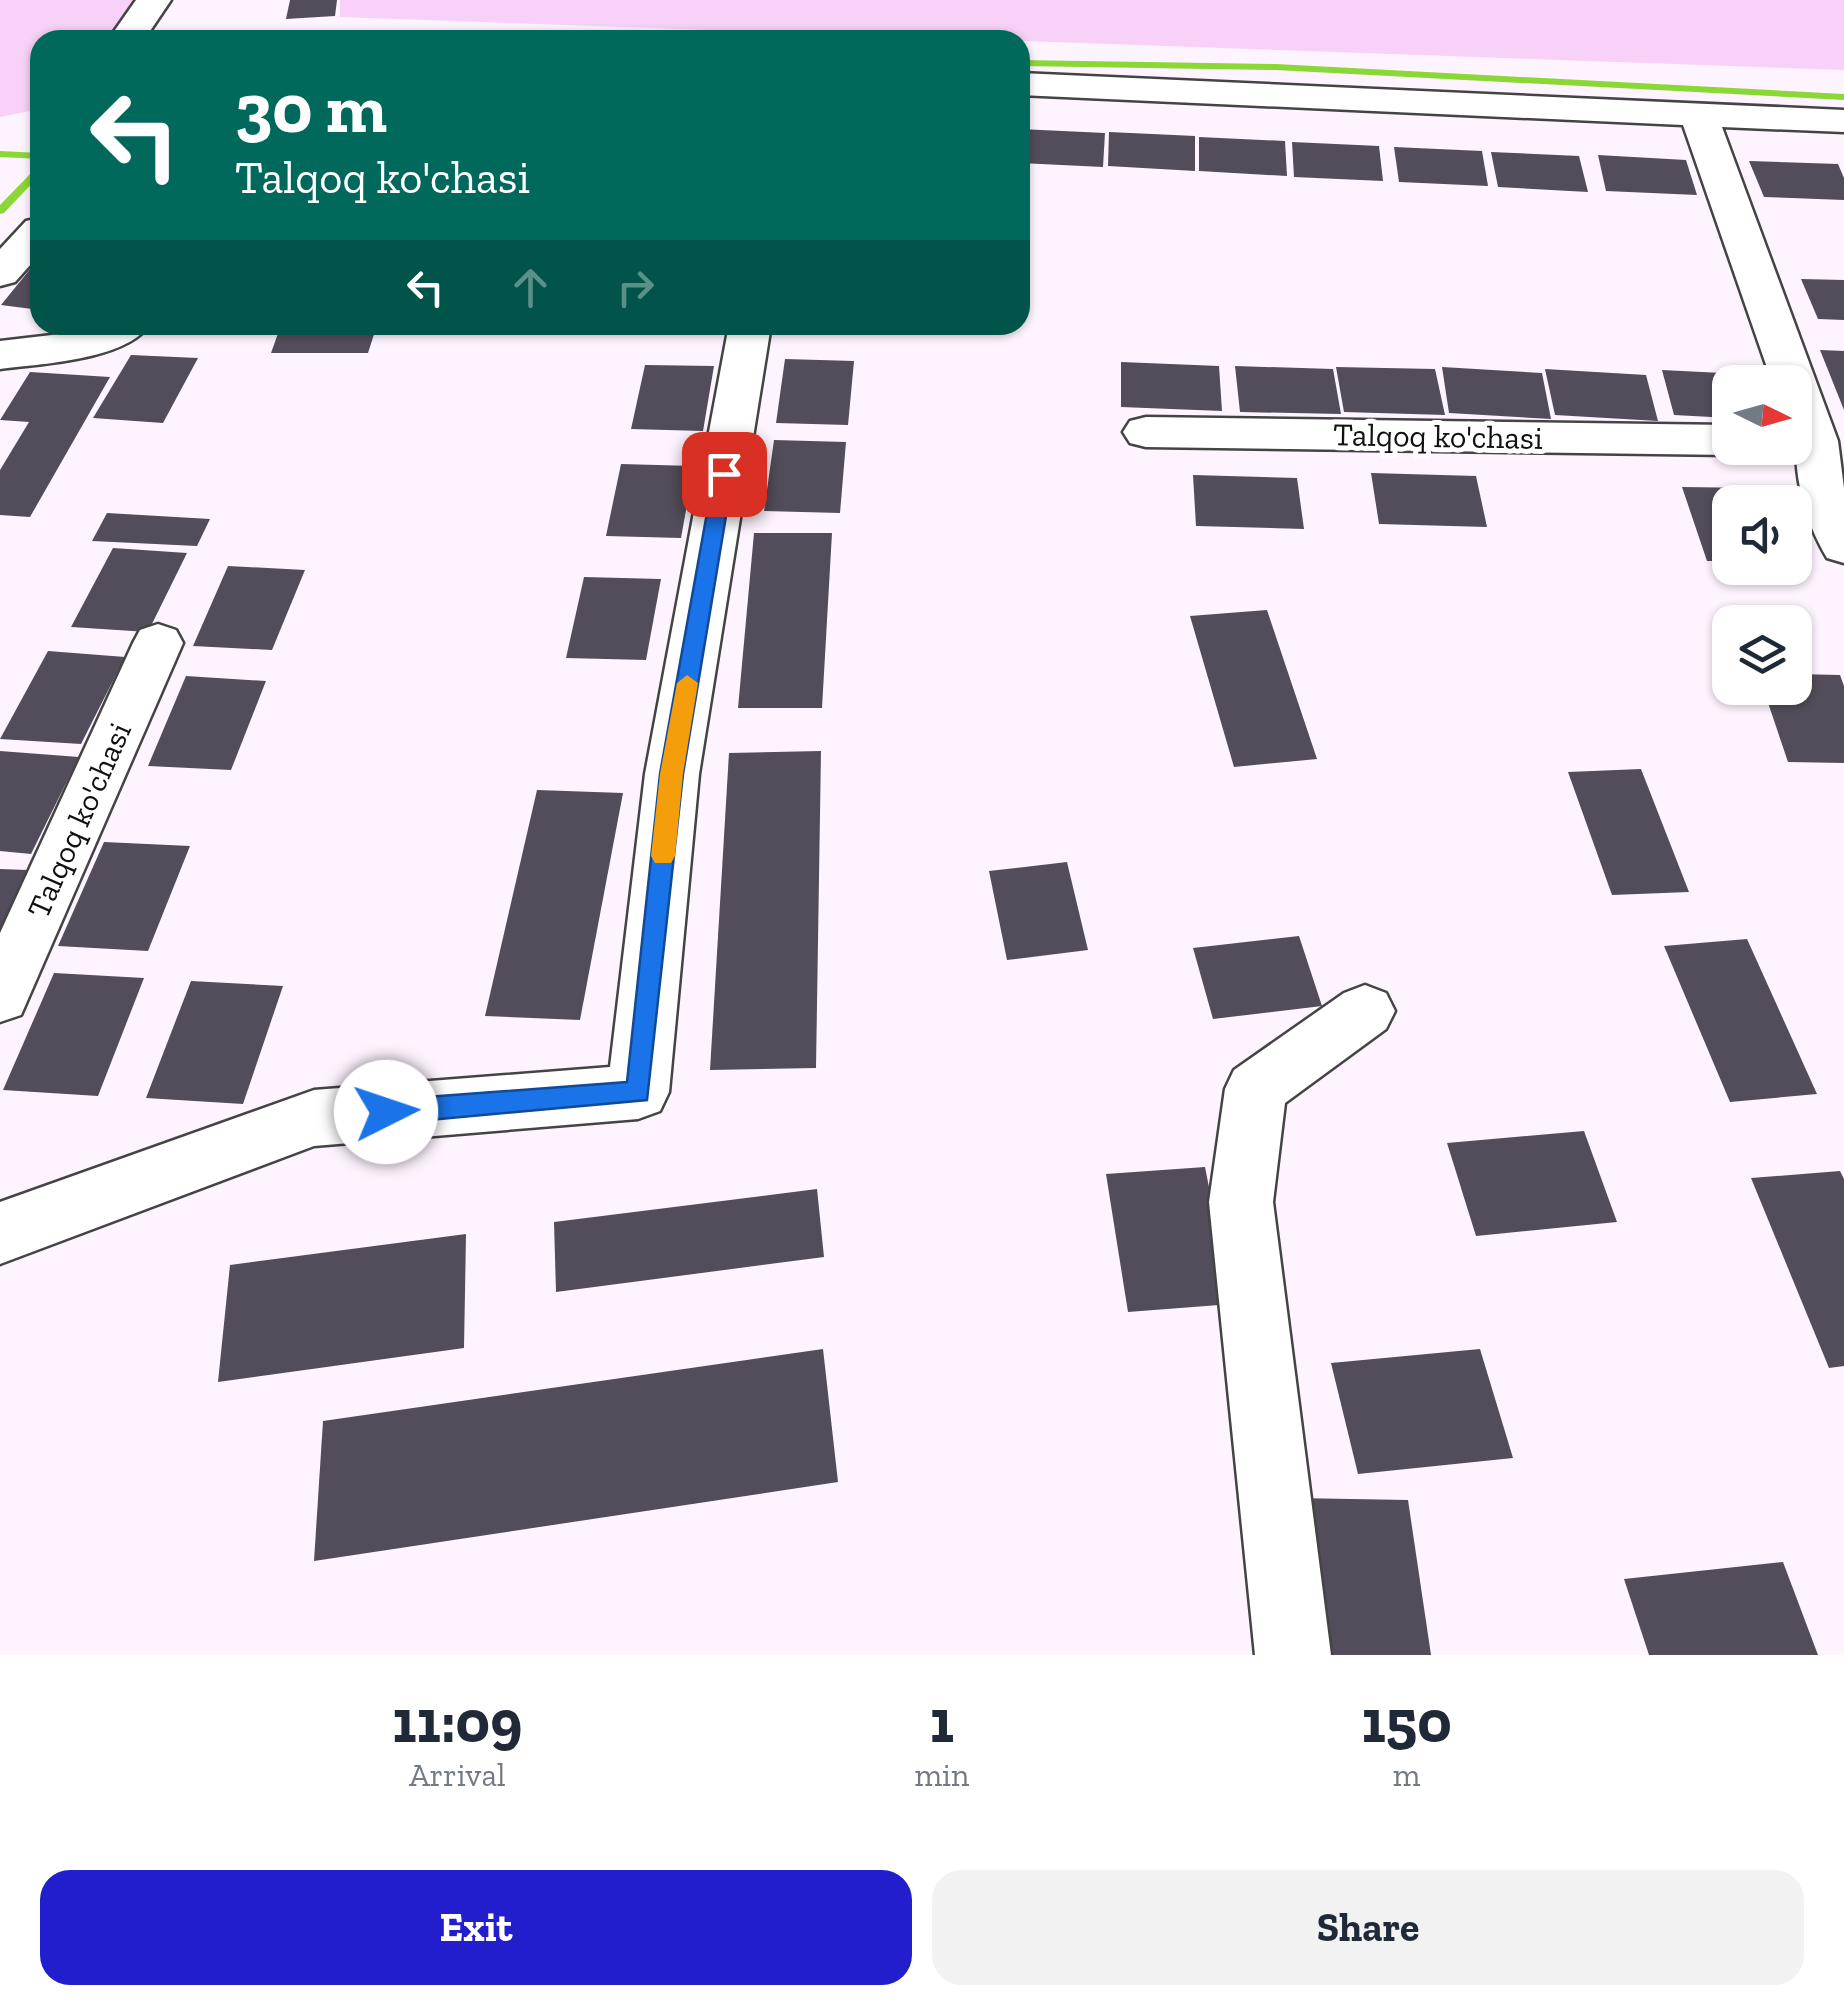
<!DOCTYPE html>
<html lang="en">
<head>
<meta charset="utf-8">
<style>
	body { margin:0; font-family:"Zilla Slab",serif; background:#f2f2f3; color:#1f2937; height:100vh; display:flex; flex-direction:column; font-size:38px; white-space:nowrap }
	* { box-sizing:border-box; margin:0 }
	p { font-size:32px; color:#747a83 }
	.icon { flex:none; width:55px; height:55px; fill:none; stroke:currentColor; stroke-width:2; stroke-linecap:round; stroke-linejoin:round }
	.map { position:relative; height:1655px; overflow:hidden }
	.drawer { display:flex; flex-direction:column; background:#fff; flex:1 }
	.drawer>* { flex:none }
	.hud { position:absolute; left:30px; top:30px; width:1000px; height:305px; border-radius:30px; box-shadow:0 2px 8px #0004; background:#00695c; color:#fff; overflow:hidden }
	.needle { width:65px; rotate:95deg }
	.controls { position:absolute; left:1712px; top:365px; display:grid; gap:20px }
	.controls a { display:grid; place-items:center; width:100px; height:100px; border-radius:20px; background:#fff; box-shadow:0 2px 8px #0004; font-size:50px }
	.pin { position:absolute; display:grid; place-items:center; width:85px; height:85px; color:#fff; margin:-42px; border-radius:20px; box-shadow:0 5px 15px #0006 }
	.me { position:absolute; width:110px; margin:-55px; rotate:86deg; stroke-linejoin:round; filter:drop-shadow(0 0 8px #0008) }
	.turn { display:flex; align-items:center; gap:35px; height:210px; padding:0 40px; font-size:45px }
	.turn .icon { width:130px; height:130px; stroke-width:2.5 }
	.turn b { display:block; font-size:70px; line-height:85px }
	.lanes { display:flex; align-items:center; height:95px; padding:0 40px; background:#0003; justify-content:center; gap:50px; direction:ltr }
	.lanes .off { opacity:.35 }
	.eta { display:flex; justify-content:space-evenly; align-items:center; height:170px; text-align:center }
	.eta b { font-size:60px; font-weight:700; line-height:70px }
	.action { display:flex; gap:20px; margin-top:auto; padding:20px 40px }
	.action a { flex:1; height:115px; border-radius:30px; background:#221dcd; color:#fff; font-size:40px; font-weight:700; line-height:115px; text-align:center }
	.action a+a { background:#f2f2f3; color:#1f2937 }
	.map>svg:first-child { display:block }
</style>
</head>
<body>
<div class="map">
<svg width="1844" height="1655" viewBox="0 0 1844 1655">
	<rect width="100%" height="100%" fill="#fef4ff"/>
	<!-- farmland -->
	<g fill="#f8d1f8">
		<polygon points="0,0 139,0 112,40 40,40 40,109 0,117"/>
		<polygon points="340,0 1844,0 1844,70 340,17"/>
	</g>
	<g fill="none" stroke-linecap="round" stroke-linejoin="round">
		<!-- stream -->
		<g fill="#8ad736" fill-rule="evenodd">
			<polygon points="1020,60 1276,64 1844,94 1844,100 1276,70 1020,66"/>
			<polygon points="0,151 40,153 40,159 0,157"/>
			<polygon points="40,166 40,175 4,213 0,214 0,205 37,167"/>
		</g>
	</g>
	<!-- building -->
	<g fill="#534c5a">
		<polygon points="290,0 337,0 335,16 286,19"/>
		<polygon points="1020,129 1105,133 1103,167 1020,163"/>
		<polygon points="1109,132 1195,136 1195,171 1108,166"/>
		<polygon points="1199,137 1285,141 1287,176 1199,171"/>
		<polygon points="1292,142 1379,146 1383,181 1294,177"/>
		<polygon points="1394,147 1482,151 1488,186 1399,182"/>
		<polygon points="1491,152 1579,156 1588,192 1498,187"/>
		<polygon points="1598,155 1686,160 1697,195 1606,191"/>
		<polygon points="1749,161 1838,164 1844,178 1844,200 1764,197"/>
		<polygon points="40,257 40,310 1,305"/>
		<polygon points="1801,279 1844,280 1844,320 1818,319"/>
		<polygon points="281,325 377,325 368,353 271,353"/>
		<polygon points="658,325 725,325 724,334 656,333"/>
		<polygon points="778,325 846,325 845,335 777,334"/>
		<polygon points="1820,350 1844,351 1844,410"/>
		<polygon points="131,355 198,358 163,423 93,418"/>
		<polygon points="785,359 854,361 848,425 776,423"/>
		<polygon points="1121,362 1219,366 1222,411 1121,407"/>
		<polygon points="645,365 714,366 703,431 631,429"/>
		<polygon points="1235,366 1333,369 1341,414 1240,412"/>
		<polygon points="1336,367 1435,369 1445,415 1344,412"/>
		<polygon points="1442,367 1542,373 1551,419 1449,413"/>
		<polygon points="1545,369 1646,375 1658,421 1555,415"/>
		<polygon points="1662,370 1762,375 1765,382 1730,382 1730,418 1674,415"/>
		<polygon points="30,372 110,377 30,517 0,515 0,470 29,422 0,420"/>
		<polygon points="774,440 846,442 840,513 764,511"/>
		<polygon points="621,464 694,466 681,538 606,536"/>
		<polygon points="1371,473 1476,476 1487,527 1379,524"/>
		<polygon points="1193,475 1297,478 1304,529 1196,526"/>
		<polygon points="1682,487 1757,488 1762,502 1730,502 1730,561 1707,561"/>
		<polygon points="107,513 210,519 197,546 92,541"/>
		<polygon points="754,533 832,533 822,708 738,708"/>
		<polygon points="113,548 187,553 148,632 71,627"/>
		<polygon points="228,566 305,570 272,650 193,646"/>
		<polygon points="584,577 661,579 646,660 566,658"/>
		<polygon points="1267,610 1317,759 1234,767 1190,616"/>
		<polygon points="48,651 125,657 81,744 0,739"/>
		<polygon points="1795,674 1840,675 1844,686 1844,763 1788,762 1763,688 1795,688"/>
		<polygon points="186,676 266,681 231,770 148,766"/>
		<polygon points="0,751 79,757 31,854 0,851"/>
		<polygon points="821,751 816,1068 710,1070 729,753"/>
		<polygon points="1641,769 1689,892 1612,895 1568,772"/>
		<polygon points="537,790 623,793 580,1020 485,1016"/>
		<polygon points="104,842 190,846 148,951 58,946"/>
		<polygon points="1067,862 1088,950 1007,960 989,871"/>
		<polygon points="0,869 28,870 0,930"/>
		<polygon points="1299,936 1322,1006 1213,1019 1193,948"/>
		<polygon points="1747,939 1817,1094 1730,1102 1664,946"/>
		<polygon points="54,973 144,978 98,1096 3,1090"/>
		<polygon points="191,981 283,986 243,1104 146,1098"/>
		<polygon points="1584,1131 1617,1222 1476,1236 1447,1143"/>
		<polygon points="1205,1167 1232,1304 1128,1312 1106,1174"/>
		<polygon points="1840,1171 1844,1179 1844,1366 1829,1368 1751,1178"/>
		<polygon points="817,1189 824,1257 556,1292 554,1222"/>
		<polygon points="466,1234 464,1348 218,1382 230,1265"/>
		<polygon points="823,1349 838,1482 314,1561 323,1421"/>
		<polygon points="1480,1349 1513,1458 1358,1474 1331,1363"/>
		<polygon points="1295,1498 1408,1500 1431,1655 1312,1655"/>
		<polygon points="1783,1562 1818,1655 1649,1655 1624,1579"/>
	</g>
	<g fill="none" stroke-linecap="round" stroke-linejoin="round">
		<!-- street casing -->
		<g stroke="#444" stroke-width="5">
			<g id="street">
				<polygon points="136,0 171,0 144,40 108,40"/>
				<path d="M1020,73L1844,110V132L1722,127L1838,441L1844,488V563L1827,558C1791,497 1795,449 1795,382H1772L1683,125L1020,95Z"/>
				<polygon points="40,218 40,254 15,282 0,286 0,249 26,221"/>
				<path d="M90,325H149C126,360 39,364 0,369V341L69,333Z"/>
				<polygon points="729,325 771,325 699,774 669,1092 660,1111 638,1119 314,1146 0,1264 0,1202 314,1090 610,1067 645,774"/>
				<polygon points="1146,417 1730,425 1730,448 1748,448 1730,455 1146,447 1130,443 1123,432 1130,421"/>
				<polygon points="158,624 176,630 183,643 21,1015 0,1022 0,933 133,643 140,630"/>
				<polygon points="1365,985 1386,993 1395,1011 1386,1029 1285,1103 1273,1202 1331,1655 1255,1655 1209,1202 1225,1089 1234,1070 1344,993"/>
			</g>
		</g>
		<!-- street -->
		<use href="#street" fill="#fff" fill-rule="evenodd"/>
	</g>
	<!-- route -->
	<polygon fill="#1a73e8" stroke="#114b97" stroke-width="2.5" points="724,468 733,474 683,774 647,1100 386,1124 377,1120 373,1112 377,1104 386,1100 627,1082 660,774 714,474"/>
	<!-- slow -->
	<polygon fill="#f59e0b" points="687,675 698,683 683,774 675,856 671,863 655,863 651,856 660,774 677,683"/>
	<g text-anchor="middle" stroke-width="10" stroke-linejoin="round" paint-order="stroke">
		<!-- street labels -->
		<g font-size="32" fill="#111" stroke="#fff">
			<text transform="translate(1438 436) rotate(1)" y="11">Talqoq ko'chasi</text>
			<text transform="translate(79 820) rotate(-66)" y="11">Talqoq ko'chasi</text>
		</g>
	</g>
</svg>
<div class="controls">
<a><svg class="needle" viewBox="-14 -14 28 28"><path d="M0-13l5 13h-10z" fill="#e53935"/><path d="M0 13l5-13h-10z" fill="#747a83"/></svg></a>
<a><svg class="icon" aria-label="sound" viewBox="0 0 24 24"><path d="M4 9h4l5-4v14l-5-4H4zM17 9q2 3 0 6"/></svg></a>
<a><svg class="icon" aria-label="layers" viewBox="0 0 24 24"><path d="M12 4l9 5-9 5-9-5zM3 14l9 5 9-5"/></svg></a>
</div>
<div class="pin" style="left:724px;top:474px;background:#d93025"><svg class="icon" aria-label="arrive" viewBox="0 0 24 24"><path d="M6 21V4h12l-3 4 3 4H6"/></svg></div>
<svg class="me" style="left:386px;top:1112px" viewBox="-20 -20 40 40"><circle r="19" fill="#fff"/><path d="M0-13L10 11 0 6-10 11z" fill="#1a73e8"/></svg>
<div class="hud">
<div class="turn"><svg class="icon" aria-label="left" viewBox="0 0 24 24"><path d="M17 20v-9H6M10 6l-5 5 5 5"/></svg><div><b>30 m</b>Talqoq ko'chasi</div></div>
<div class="lanes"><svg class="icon" aria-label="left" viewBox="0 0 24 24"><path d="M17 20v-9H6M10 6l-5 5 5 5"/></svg><svg class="icon off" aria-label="ahead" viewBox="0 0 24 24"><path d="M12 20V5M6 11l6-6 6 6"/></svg><svg class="icon off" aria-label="right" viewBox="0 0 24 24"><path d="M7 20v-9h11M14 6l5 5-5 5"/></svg></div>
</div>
</div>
<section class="drawer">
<div class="eta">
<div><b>11:09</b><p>Arrival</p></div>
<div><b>1</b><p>min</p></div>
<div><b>150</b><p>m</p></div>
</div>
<div class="action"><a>Exit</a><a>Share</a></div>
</section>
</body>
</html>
